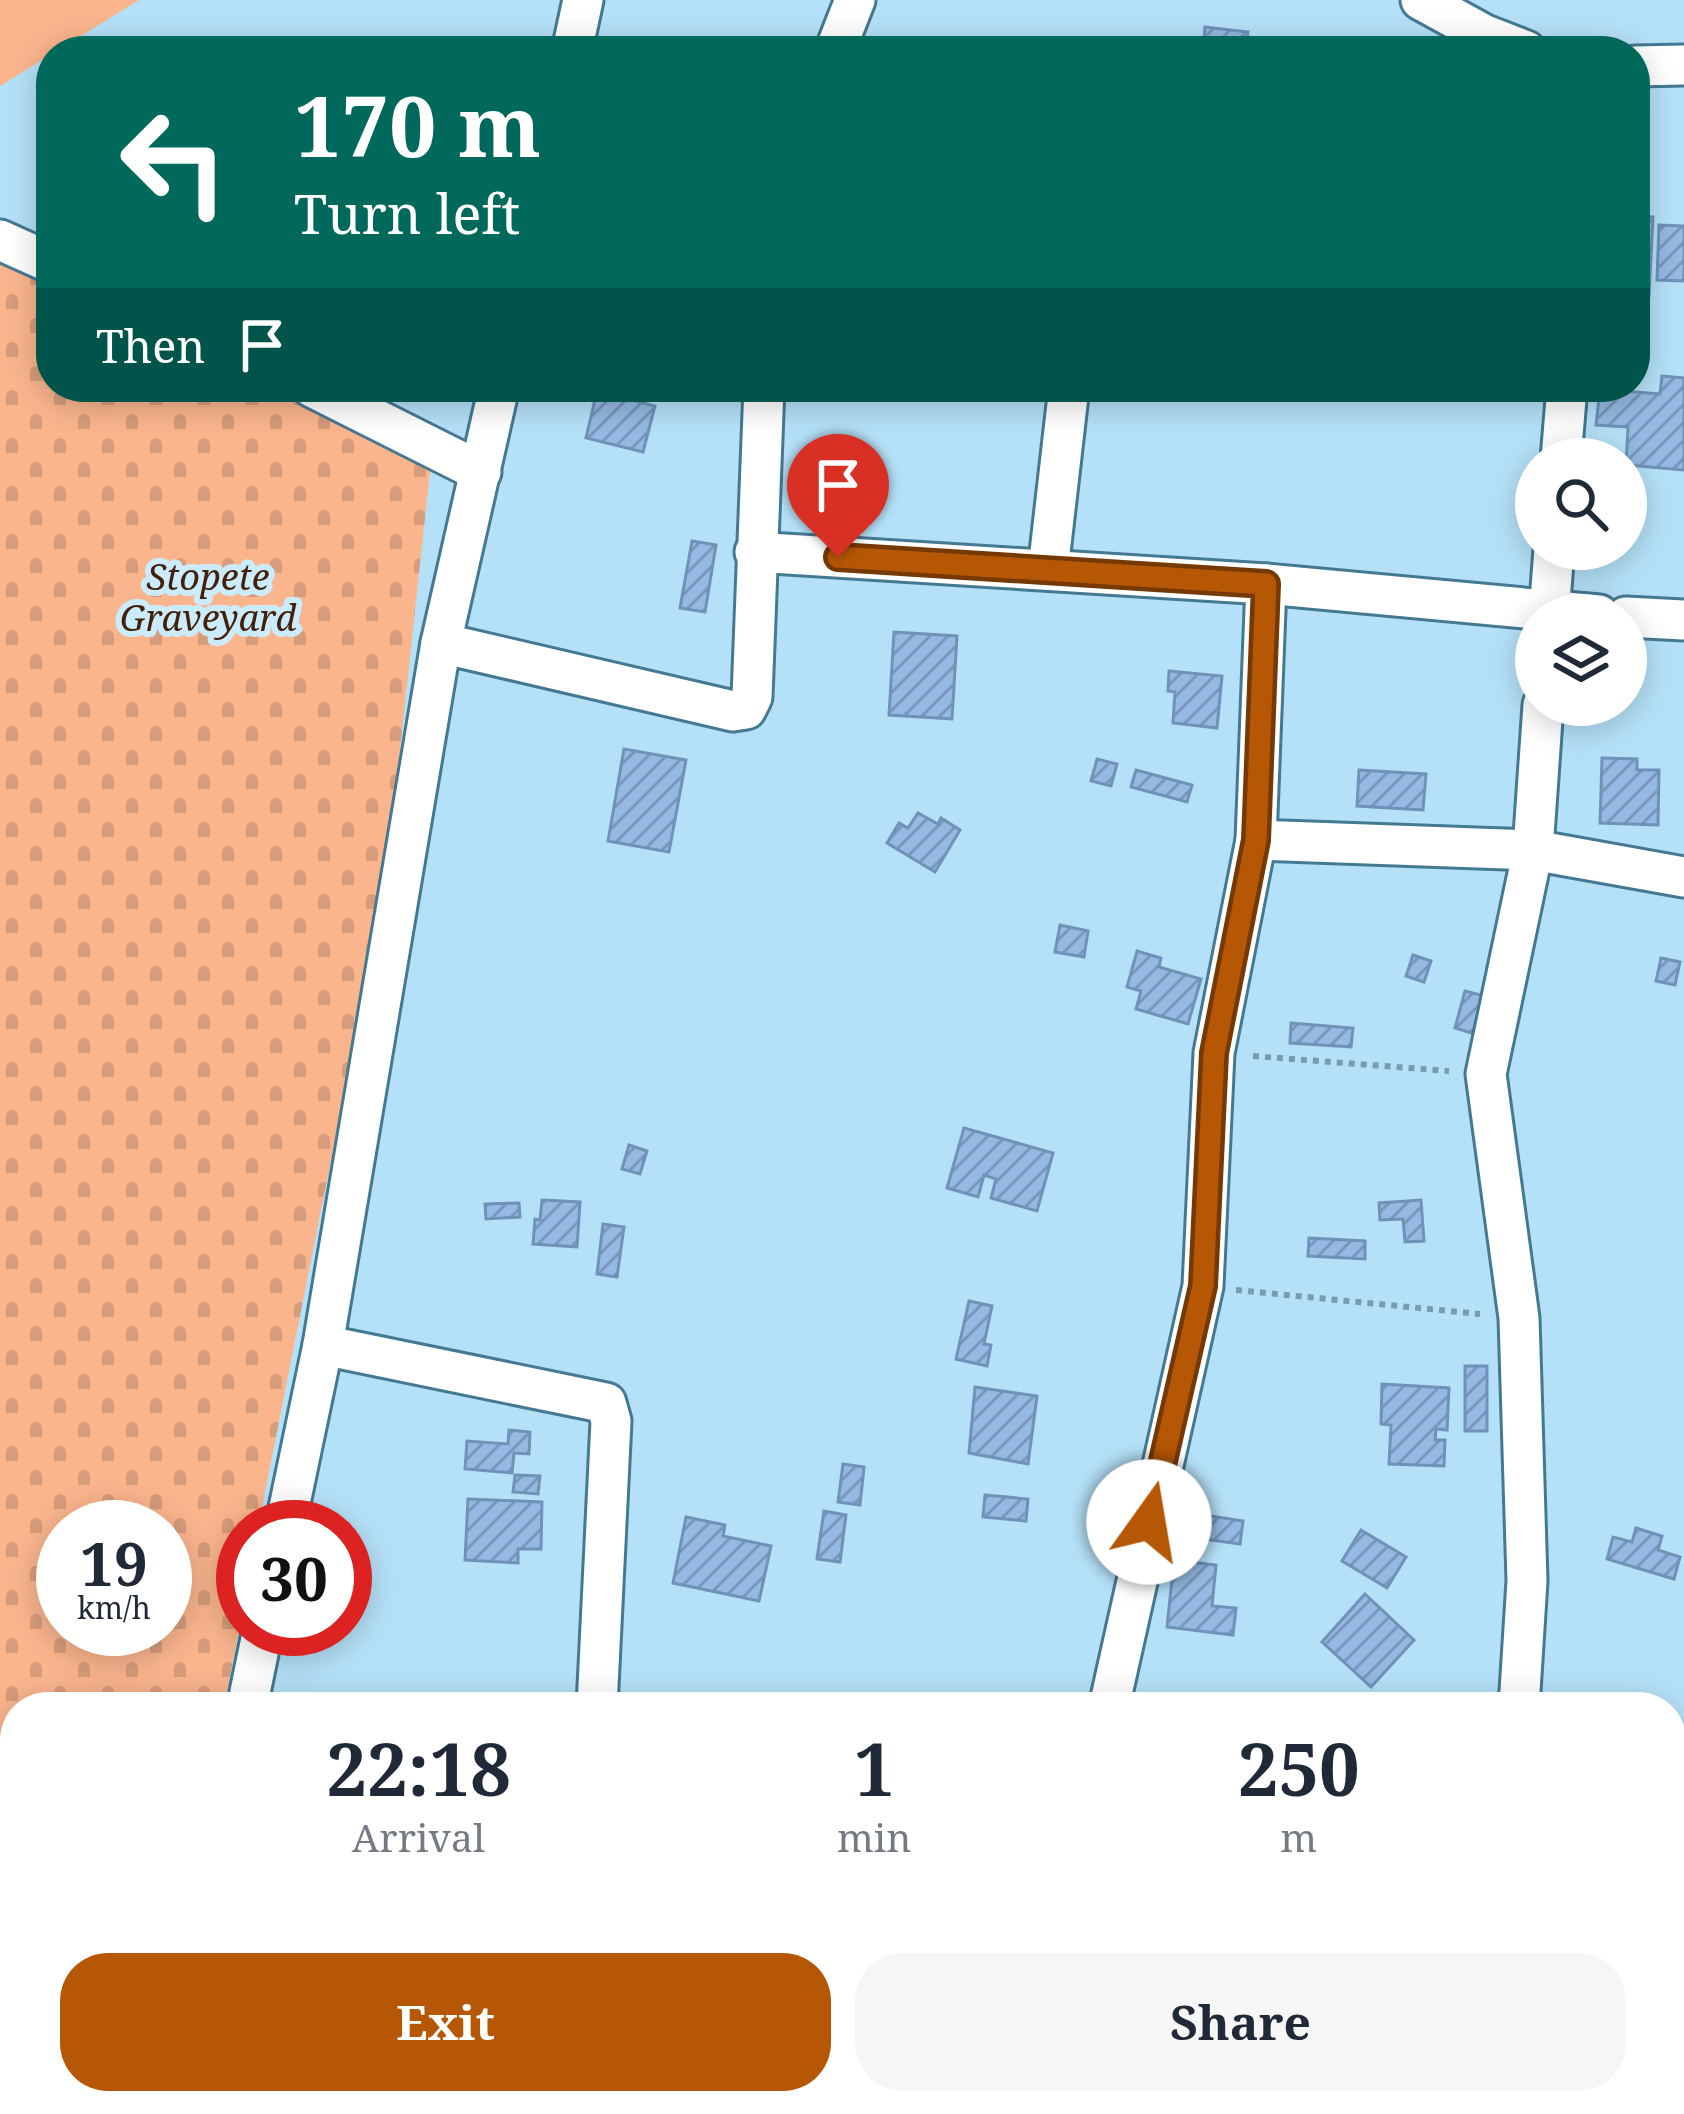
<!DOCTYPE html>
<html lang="en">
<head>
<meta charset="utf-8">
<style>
	body { margin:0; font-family:"Noto Serif",serif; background:#f6f6f7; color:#1f2937; height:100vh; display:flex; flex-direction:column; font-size:45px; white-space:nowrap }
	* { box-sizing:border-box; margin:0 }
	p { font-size:39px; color:#747a83 }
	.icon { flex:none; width:66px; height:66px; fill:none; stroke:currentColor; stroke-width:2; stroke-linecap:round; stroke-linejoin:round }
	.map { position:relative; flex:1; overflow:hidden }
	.side { position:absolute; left:0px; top:1692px; width:1686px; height:423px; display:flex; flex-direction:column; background:#fff; border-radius:48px 48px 0 0; box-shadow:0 6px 30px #0003 }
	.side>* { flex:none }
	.banner { position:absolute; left:36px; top:36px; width:1614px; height:366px; border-radius:48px; box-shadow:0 6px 30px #0003; background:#00695c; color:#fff; overflow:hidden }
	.tools { position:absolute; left:1515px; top:438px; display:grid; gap:24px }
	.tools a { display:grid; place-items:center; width:132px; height:132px; border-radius:50%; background:#fff; box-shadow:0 6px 30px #0003; font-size:60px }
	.speed { position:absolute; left:36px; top:1500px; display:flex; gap:24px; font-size:60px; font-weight:700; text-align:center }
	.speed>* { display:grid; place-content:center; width:156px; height:156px; border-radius:50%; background:#fff; box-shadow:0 6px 30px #0003; line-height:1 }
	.speed small { font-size:30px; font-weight:400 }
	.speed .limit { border:18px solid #d22; background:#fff; color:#111 }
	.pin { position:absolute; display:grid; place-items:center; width:102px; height:102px; color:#fff; margin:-123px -51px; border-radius:50% 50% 50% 0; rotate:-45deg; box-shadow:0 0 12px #0007 }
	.pin .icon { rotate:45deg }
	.me { position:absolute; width:132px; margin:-66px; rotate:13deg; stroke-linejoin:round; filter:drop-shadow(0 0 9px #0008) }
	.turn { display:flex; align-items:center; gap:42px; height:252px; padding:0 60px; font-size:54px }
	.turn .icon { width:156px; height:156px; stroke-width:2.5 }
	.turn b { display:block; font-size:84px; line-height:102px }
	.then { display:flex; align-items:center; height:114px; padding:0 60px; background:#0003; gap:24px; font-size:45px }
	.eta { display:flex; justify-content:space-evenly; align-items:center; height:204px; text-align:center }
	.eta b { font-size:72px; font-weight:700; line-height:84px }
	.primary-button { display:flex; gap:24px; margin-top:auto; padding:24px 60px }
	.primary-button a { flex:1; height:138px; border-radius:48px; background:#b55704; color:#fff; font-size:48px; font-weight:700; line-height:138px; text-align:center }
	.primary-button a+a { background:#f6f6f7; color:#1f2937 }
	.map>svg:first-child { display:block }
</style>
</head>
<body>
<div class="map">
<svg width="1684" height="2114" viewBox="0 0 1684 2114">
	<defs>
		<pattern id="cemetery-stones" width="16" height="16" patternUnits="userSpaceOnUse" patternTransform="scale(3)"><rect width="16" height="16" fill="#fab58d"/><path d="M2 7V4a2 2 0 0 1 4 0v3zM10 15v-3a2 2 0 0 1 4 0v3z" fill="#d69c7b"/></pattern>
		<pattern id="building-hatch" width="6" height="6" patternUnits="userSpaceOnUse" patternTransform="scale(3)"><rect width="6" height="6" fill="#95b9e2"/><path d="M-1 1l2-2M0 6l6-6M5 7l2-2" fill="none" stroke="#7997b9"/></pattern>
	</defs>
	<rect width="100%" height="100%" fill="#b5e1f8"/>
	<!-- cemetery -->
	<path fill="url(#cemetery-stones)" fill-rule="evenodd" d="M0,261L51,285V387H268L431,462L385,889L258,1527H243V1609L224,1707H15V1874L0,1878ZM63,1527H165V1629H63Z"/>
	<!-- pitch -->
	<polygon fill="#fab58d" points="0,0 139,0 0,86"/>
	<!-- building -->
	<g fill="url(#building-hatch)" stroke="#6f92b9" stroke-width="3">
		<polygon points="1205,27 1248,32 1246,51 1203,49"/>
		<polygon points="1635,216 1653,217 1649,296 1635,295"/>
		<polygon points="1659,225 1684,226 1684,281 1657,280"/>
		<polygon points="1662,376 1684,378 1684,470 1626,465 1628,427 1596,425 1600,389 1660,394"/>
		<polygon points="597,391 655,406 643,452 586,438"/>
		<polygon points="692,541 716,545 705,612 680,608"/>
		<polygon points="894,632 957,636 952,719 889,715"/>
		<polygon points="1169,671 1222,676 1217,728 1173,723 1175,692 1168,691"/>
		<polygon points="624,749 686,760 669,852 608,841"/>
		<polygon points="1602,758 1637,759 1637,770 1659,770 1658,825 1600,823"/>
		<polygon points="1097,759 1117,764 1111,786 1091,781"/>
		<polygon points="1136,770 1192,785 1187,802 1131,787"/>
		<polygon points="1359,770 1426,774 1423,810 1357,806"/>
		<polygon points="918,813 938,824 941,818 960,830 935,872 887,843 899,823 908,828"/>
		<polygon points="1060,925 1088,931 1084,957 1055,952"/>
		<polygon points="1137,951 1161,958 1159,967 1201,979 1188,1024 1136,1009 1141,991 1127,987"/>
		<polygon points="1413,955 1431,961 1424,982 1406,976"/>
		<polygon points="1661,958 1680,962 1675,985 1656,981"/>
		<polygon points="1465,991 1485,996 1475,1034 1455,1028"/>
		<polygon points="1291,1023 1353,1028 1351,1047 1290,1043"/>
		<polygon points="964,1128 1053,1153 1037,1211 991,1198 996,1179 984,1175 978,1197 947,1188"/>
		<polygon points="629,1145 647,1151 640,1174 622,1169"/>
		<polygon points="542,1200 580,1202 577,1247 533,1244 535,1219 540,1220"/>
		<polygon points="1421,1200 1424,1241 1405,1242 1403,1219 1380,1220 1379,1203"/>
		<polygon points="519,1203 520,1217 486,1219 485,1204"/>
		<polygon points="603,1224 624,1227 617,1277 597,1274"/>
		<polygon points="1309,1238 1365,1241 1365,1259 1308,1256"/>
		<polygon points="969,1301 992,1306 984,1344 991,1345 987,1366 956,1359"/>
		<rect x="1465" y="1366" width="22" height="65"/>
		<polygon points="1382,1384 1449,1388 1447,1430 1436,1429 1435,1440 1445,1440 1444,1466 1389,1464 1391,1425 1381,1424"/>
		<polygon points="975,1387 1037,1396 1028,1464 969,1453"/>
		<polygon points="509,1430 530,1432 529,1454 514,1453 512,1473 465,1469 467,1441 508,1444"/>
		<polygon points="843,1464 864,1467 860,1505 838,1502"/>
		<polygon points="515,1475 540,1476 538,1494 513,1492"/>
		<polygon points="985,1495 1028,1499 1026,1521 983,1517"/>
		<polygon points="468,1499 542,1502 541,1549 518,1549 518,1563 465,1560"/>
		<polygon points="1173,1510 1243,1521 1240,1544 1169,1534"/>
		<polygon points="824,1511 846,1515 840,1562 817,1559"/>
		<polygon points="686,1517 725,1525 723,1536 771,1546 759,1601 673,1583"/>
		<polygon points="1636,1528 1662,1536 1658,1550 1680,1557 1674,1579 1607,1559 1613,1537 1632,1542"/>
		<polygon points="1361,1530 1406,1557 1387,1588 1342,1561"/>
		<polygon points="1174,1560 1216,1565 1212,1606 1236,1608 1233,1635 1167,1627"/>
		<polygon points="1365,1594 1414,1640 1371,1687 1322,1642"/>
		<polygon points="663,1696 739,1703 738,1707 663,1707"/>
		<polygon points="1671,1911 1684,1913 1684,1958 1671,1956"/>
		<polygon points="635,2100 730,2100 729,2114 634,2109"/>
	</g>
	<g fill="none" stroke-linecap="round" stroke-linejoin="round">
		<!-- minor casing -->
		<g stroke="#437993" stroke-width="45">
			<g id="minor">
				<polyline points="1421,0 1485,35 1526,51"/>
				<polyline points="572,51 583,0"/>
				<polyline points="835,51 855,0"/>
				<polyline points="1635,66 1684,65"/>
				<polyline points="0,240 51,263"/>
				<polyline points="312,387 481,472"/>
				<polyline points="1561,459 1567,387"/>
				<polyline points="755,552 1266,584 1599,615"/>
				<polyline points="1048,570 1069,387"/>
				<polyline points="1549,615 1554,549"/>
				<polyline points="1626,617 1684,620"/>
				<polyline points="441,643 733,711 746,709 752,697 764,387"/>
				<polyline points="1256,840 1533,850 1684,877"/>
				<polyline points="323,1345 606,1403 611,1421 597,1707"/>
				<polyline points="285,1527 323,1345 441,643 499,387"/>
				<polyline points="247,1707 263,1629"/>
				<polyline points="1109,1707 1203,1286 1214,1053 1256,840 1266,584"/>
				<polyline points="1519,1707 1527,1581 1519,1318 1486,1074 1533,850 1543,705"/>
				<polyline points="0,1906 15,1901"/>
				<polyline points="0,2097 78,2114"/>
				<polyline points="178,2114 178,2100"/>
				<polyline points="1044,2114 1045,2100"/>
			</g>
		</g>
		<!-- path -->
		<g stroke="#789bad" stroke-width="6" stroke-dasharray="6 6" stroke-linecap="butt">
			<polyline points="1253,1056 1449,1071"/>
			<polyline points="1236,1290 1480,1314"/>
		</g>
		<!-- minor -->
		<use href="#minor" stroke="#fff" stroke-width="39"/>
	</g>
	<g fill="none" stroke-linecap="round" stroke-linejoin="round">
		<!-- route casing -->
		<g stroke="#763903" stroke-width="30">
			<polyline id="route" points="838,557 1266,584 1256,840 1214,1053 1203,1286 1149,1522"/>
		</g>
		<!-- route -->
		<use href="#route" stroke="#b55704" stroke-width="21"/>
	</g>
	<g text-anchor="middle" stroke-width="12" stroke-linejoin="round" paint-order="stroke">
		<!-- park labels -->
		<g font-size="36" font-style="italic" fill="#432009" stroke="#cbecfe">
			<text x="208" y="590">Stopete<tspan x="208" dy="41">Graveyard</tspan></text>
		</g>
	</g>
</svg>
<div class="tools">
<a><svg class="icon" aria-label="search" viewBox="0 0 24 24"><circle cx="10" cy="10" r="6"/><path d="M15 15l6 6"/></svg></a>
<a><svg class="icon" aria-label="layers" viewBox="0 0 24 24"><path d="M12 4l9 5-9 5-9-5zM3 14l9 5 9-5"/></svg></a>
</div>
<div class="speed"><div>19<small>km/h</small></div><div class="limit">30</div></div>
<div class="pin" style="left:838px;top:557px;background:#d93025"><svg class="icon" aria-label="arrive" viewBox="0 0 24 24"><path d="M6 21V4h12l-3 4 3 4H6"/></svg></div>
<svg class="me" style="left:1149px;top:1522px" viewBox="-20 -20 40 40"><circle r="19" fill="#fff"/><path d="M0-13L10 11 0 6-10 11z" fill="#b55704"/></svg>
<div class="banner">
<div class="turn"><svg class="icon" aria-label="left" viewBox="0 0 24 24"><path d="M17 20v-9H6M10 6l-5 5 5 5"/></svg><div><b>170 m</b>Turn left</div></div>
<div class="then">Then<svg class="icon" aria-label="arrive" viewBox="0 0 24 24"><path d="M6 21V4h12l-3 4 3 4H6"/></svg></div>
</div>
<section class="side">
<div class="eta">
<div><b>22:18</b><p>Arrival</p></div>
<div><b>1</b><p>min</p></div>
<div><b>250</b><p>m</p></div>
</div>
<div class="primary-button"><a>Exit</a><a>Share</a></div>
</section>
</div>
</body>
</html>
